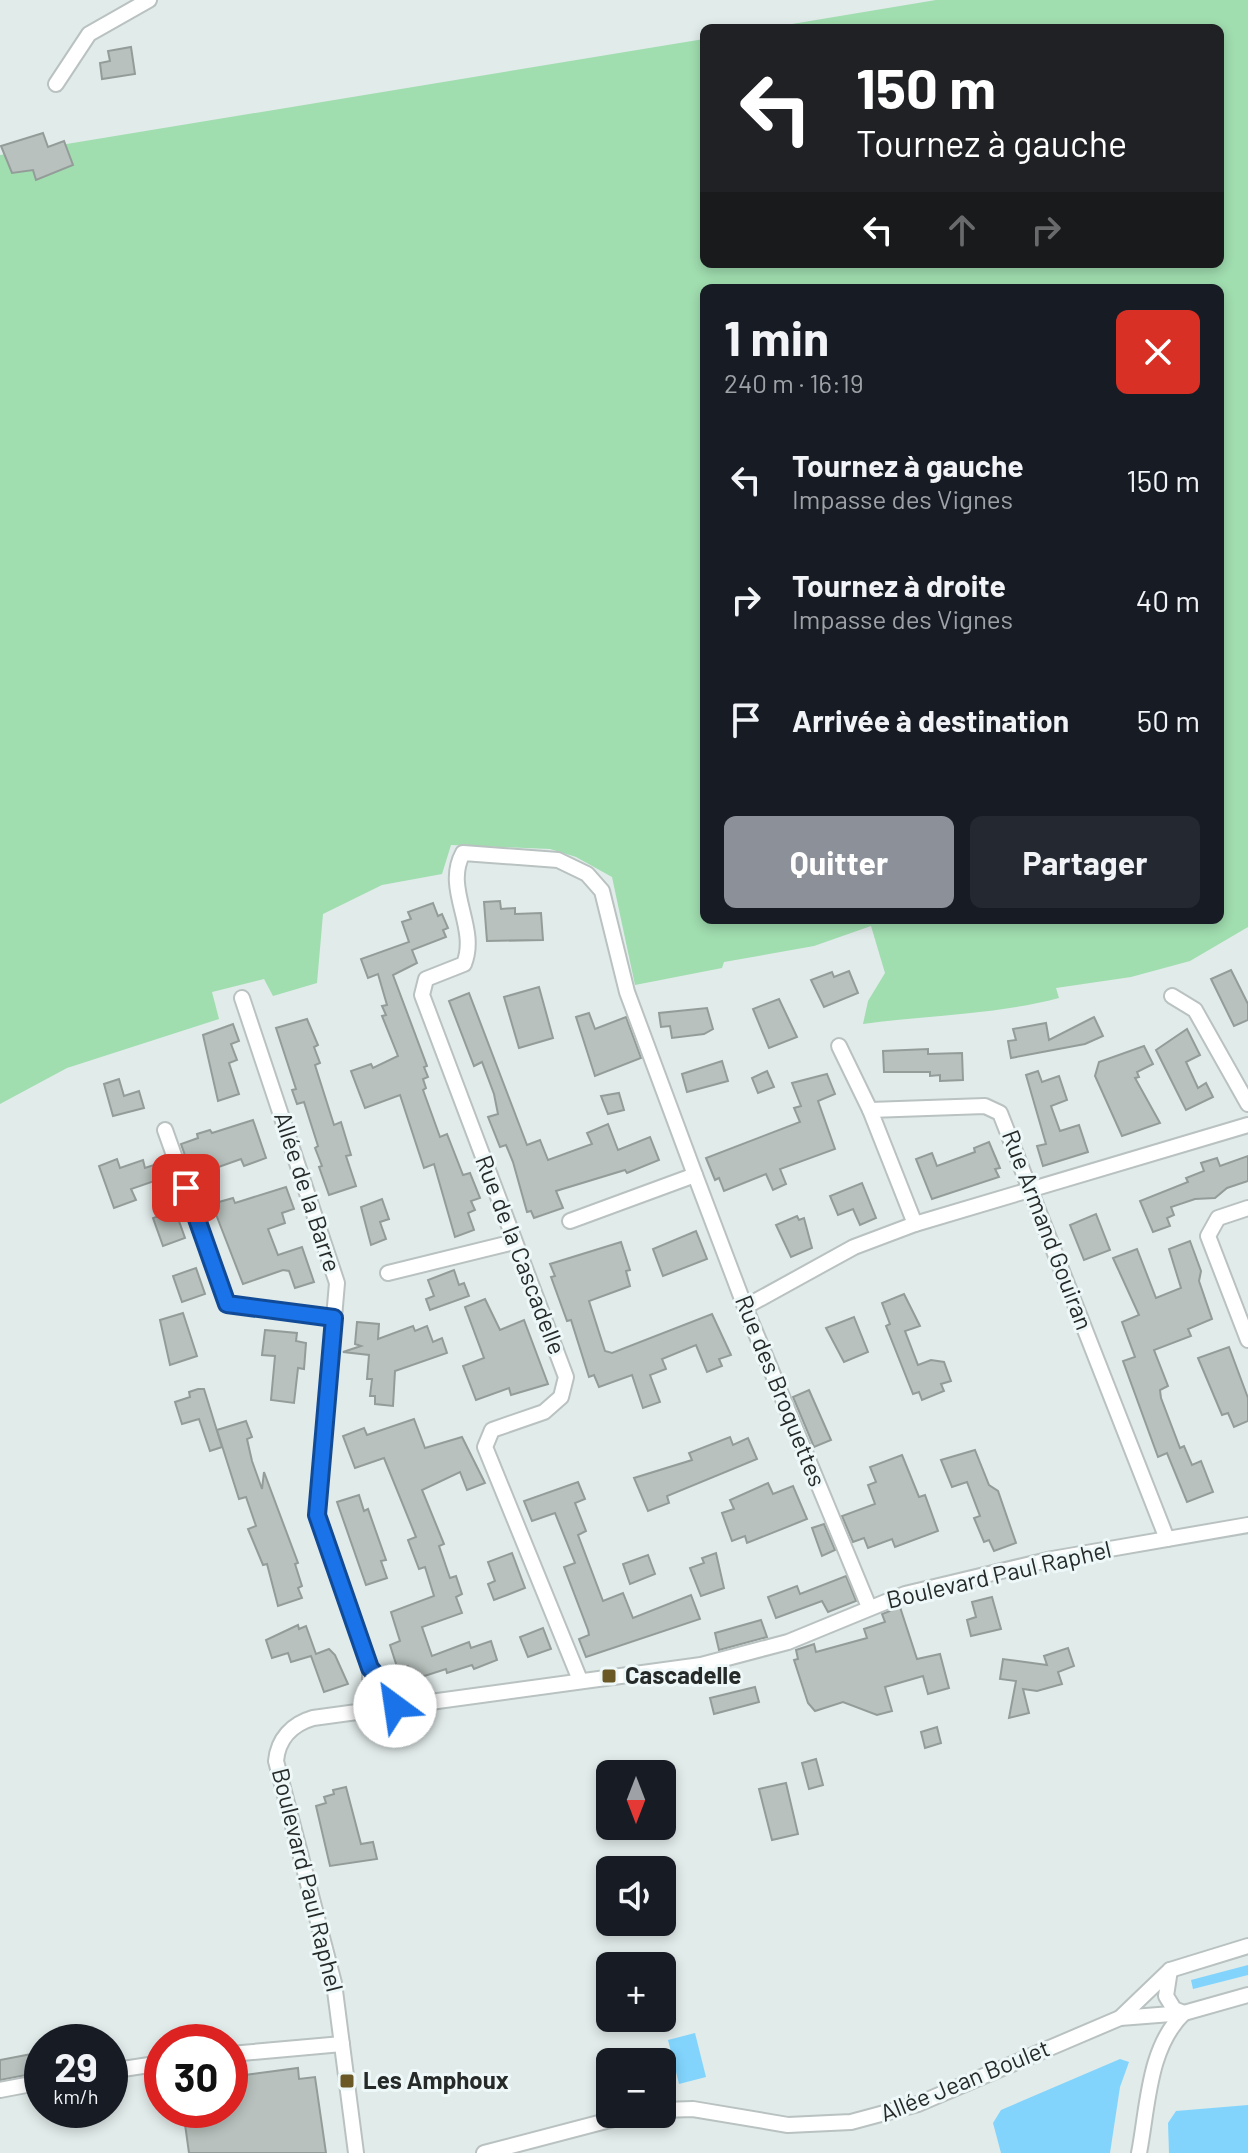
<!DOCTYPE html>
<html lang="fr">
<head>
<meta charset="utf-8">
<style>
	body { margin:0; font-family:Barlow,sans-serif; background:#242831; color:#f1f3f6; height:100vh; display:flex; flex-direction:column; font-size:30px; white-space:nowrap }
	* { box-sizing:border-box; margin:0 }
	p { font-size:26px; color:#9ea1a6 }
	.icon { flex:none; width:44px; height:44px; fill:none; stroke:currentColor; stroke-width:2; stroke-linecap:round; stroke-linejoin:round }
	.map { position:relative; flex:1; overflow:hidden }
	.sheet { position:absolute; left:700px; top:284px; width:524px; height:640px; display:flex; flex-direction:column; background:#171b24; border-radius:12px; box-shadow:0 4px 12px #0003 }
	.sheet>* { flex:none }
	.top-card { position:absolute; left:700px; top:24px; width:524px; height:244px; border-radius:12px; box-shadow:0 4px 12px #0003; background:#202124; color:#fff; overflow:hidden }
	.needle { width:52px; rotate:180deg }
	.controls { position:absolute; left:596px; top:1760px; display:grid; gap:16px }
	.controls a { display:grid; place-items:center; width:80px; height:80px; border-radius:12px; background:#171b24; box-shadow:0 4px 12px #0003; font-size:40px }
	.speed { position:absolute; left:24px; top:2024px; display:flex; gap:16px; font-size:40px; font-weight:700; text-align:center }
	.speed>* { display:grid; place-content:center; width:104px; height:104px; border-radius:50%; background:#171b24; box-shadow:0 4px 12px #0003; line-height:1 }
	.speed small { font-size:20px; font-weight:400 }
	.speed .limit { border:12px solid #d22; background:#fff; color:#111 }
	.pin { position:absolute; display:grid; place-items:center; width:68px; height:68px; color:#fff; margin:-34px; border-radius:16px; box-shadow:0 4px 12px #0006 }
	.me { position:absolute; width:88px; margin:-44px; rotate:329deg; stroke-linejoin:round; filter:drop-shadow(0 0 6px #0008) }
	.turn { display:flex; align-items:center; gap:28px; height:168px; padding:0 24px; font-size:36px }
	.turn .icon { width:104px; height:104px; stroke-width:2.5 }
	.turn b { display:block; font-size:56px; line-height:68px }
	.lanes { display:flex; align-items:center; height:76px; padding:0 24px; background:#0003; justify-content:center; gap:40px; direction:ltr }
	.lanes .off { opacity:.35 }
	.round { display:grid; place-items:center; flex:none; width:84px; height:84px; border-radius:12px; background:#242831 }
	.overview { display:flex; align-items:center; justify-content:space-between; height:136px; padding:0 24px }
	h1 { font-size:48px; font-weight:700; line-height:60px }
	.cta { display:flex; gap:16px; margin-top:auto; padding:16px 24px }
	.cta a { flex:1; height:92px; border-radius:12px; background:#8c9099; color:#fff; font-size:32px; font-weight:700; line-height:92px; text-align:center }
	.cta a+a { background:#242831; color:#f1f3f6 }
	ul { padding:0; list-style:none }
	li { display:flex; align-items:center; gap:24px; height:120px; padding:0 24px }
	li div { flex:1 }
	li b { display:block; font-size:30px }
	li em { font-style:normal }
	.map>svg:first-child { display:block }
</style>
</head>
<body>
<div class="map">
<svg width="1248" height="2153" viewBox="0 0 1248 2153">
	<rect width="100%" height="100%" fill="#e1ebea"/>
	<!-- green -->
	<path fill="#a0ddaf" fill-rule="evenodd" d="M936,0H1248V927L1190,961L1131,977L1056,988L1059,998C994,1015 929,1015 863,1024L868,1001L885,973L871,926L814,946L724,962L722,968L635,985L612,877L576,857L550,849L451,845L442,874L382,885L323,914L317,983L273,996L264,979L212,992L219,1019L67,1068L0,1104V155L704,39V264H1220V28H768ZM704,288H1220V920H704Z"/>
	<!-- water -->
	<g fill="#82d4fd">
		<polygon points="1248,1965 1248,1975 1193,1989 1191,1980"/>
		<polygon points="695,2033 706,2077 679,2084 668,2040"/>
		<polygon points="1120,2059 1129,2062 1120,2087 1110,2153 1001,2153 993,2123 1001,2110"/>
		<polygon points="1248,2105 1248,2153 1169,2153 1168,2123 1176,2111"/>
	</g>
	<!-- building -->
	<g fill="#b8c1bd" stroke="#949c99" stroke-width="2">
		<polygon points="131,47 135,74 102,79 100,63 110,61 108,51"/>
		<polygon points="43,133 48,147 64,141 73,165 36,180 33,170 12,173 1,146"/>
		<polygon points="500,901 501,909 515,908 515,914 541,913 543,940 487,941 484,902"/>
		<polygon points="433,903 438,916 442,914 448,928 443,930 446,937 412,950 417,963 393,975 427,1066 424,1067 428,1077 423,1079 426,1088 423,1090 440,1137 447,1134 463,1175 470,1173 480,1198 471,1201 475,1210 468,1213 474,1230 455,1237 434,1164 424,1168 400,1095 365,1108 351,1071 371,1064 373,1068 398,1056 382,1016 386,1015 382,1006 387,1005 378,974 368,978 361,959 409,942 402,922 411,919 408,912"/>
		<polygon points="1231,970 1248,1004 1248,1020 1234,1026 1211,979"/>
		<polygon points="849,971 858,993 824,1007 811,980 832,972 834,977"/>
		<polygon points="539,987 553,1038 519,1048 504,997"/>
		<polygon points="469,993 527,1145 540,1140 548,1160 592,1144 587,1133 608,1124 618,1150 650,1137 659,1160 627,1173 625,1170 556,1191 563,1208 534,1218 531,1211 527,1212 513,1162 506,1145 500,1147 488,1117 498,1114 494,1094 482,1062 474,1066 449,1001"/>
		<polygon points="779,999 797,1037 769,1048 753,1009"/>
		<polygon points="707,1008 713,1029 704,1034 672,1038 670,1026 661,1027 659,1013"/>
		<polygon points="589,1013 595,1029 626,1017 641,1058 595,1076 576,1017"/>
		<polygon points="1094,1017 1103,1036 1085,1044 1011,1058 1008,1041 1016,1040 1013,1029 1046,1023 1049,1040"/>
		<polygon points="307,1019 318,1045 314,1047 320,1063 315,1065 334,1125 341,1122 351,1155 346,1156 356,1186 329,1195 319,1167 322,1166 315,1148 318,1146 304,1102 297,1104 292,1090 296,1089 276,1028"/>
		<polygon points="233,1024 239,1041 231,1044 237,1060 229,1063 239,1094 218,1101 203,1035"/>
		<polygon points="1187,1029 1200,1055 1186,1062 1198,1088 1206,1083 1213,1097 1186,1110 1156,1050"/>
		<polygon points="1144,1046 1153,1064 1137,1072 1139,1077 1135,1078 1160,1123 1122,1136 1095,1076 1099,1062"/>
		<polygon points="928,1049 928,1054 962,1053 963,1080 940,1081 940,1075 930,1076 930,1072 884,1072 883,1051"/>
		<polygon points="722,1061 728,1081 687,1092 682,1074"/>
		<polygon points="767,1071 774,1087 758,1093 752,1078"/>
		<polygon points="1038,1071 1042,1082 1059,1076 1067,1100 1051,1106 1060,1131 1079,1125 1088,1152 1043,1166 1037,1146 1046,1144 1026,1075"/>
		<polygon points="827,1074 835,1094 818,1101 835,1149 780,1169 786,1184 773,1190 766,1174 724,1191 719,1178 715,1180 706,1158 800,1122 794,1108 801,1106 792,1083"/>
		<polygon points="119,1079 124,1096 139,1091 144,1108 113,1116 104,1084"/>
		<polygon points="619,1093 624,1110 608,1114 601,1096"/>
		<polygon points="253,1120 266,1158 244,1166 241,1159 213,1169 209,1157 196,1161 194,1156 186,1158 181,1144 198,1138 197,1134 210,1130 212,1133"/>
		<polygon points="989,1142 1000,1168 995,1169 999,1177 932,1199 916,1159 932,1153 937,1166 975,1152 974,1148"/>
		<polygon points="1248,1156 1248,1181 1227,1188 1215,1198 1195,1199 1171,1207 1174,1215 1167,1218 1170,1226 1153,1232 1140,1201 1188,1182 1186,1178 1204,1171 1201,1163 1217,1158 1220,1166"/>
		<polygon points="117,1159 120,1168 143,1160 145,1168 160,1163 166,1177 131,1189 136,1200 114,1208 99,1166"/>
		<polygon points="862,1183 876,1218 860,1225 853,1209 838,1215 830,1196"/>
		<polygon points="286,1187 294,1209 282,1213 285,1223 268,1229 278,1255 302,1247 314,1282 295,1288 289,1271 283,1270 243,1284 212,1204 233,1198 235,1203"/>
		<polygon points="382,1199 389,1219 380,1222 386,1239 371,1245 361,1207"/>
		<polygon points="175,1210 185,1238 163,1246 153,1218"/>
		<polygon points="1096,1214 1110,1250 1084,1260 1070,1225"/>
		<polygon points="797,1216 799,1220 804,1218 812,1248 791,1257 776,1225"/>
		<polygon points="696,1231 707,1259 663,1276 653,1249"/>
		<polygon points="1190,1241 1201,1271 1199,1281 1212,1319 1188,1329 1191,1336 1154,1350 1168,1386 1160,1390 1161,1398 1180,1448 1184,1446 1192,1465 1201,1461 1213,1492 1187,1502 1167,1453 1158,1457 1123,1361 1135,1357 1122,1322 1139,1315 1113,1258 1137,1249 1156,1298 1181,1288 1169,1249"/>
		<polygon points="621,1242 630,1270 626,1271 630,1286 589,1301 605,1351 612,1353 712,1314 731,1355 719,1359 722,1366 707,1372 696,1345 662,1359 666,1369 650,1375 660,1402 643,1408 632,1375 599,1387 594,1375 589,1377 571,1320 567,1321 551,1277 555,1276 550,1264"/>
		<polygon points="196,1268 205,1294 182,1302 173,1276"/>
		<polygon points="454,1270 459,1285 464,1283 469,1296 430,1310 426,1299 434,1296 428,1280"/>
		<polygon points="904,1294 920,1326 905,1331 918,1365 931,1360 944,1362 951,1381 941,1384 944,1391 922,1400 919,1392 913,1394 886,1326 890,1324 882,1303"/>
		<polygon points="485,1299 500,1330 524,1320 548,1384 511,1395 509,1388 476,1400 463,1366 484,1358 465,1307"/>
		<polygon points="183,1313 197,1356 170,1365 160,1320"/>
		<polygon points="854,1317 868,1352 844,1362 826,1328"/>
		<polygon points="357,1322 379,1324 378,1339 413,1326 415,1331 427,1326 433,1342 442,1338 447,1353 395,1371 393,1406 375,1404 375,1396 370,1396 372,1379 367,1379 369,1355 343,1352 361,1346 355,1344"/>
		<polygon points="265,1330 297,1333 296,1341 306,1343 304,1369 298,1368 294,1403 271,1400 275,1356 262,1355"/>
		<polygon points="1229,1347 1248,1398 1248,1421 1234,1427 1228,1413 1222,1415 1198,1358"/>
		<polygon points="198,1389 204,1389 222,1447 210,1451 199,1419 182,1424 175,1402 190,1397 189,1392"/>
		<polygon points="809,1390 831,1440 814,1447 793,1397"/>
		<polygon points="414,1419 425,1448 462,1437 485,1483 467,1490 460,1472 422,1490 444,1544 439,1546 450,1578 456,1576 462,1594 456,1597 462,1613 422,1627 432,1656 469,1642 471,1648 491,1641 497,1660 474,1669 472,1665 447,1673 446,1669 415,1679 408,1666 398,1670 390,1645 400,1641 391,1612 434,1596 425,1567 419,1569 408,1540 416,1537 384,1458 355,1468 343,1436 364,1428 367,1435"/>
		<polygon points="246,1421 252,1437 247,1439 252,1461 262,1489 264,1472 298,1563 295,1564 302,1586 298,1588 302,1598 278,1606 267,1564 263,1565 248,1529 256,1526 246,1497 239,1499 217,1430"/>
		<polygon points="730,1437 733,1445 748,1438 757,1459 667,1496 669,1503 648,1511 634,1478 692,1460 689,1453"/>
		<polygon points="975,1450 989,1485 998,1491 1016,1543 994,1551 989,1540 984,1542 974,1518 980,1516 967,1482 952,1487 941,1460"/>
		<polygon points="902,1455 919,1497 925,1495 938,1531 895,1547 892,1539 868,1548 864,1538 853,1542 842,1516 875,1504 868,1485 876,1482 870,1467"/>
		<polygon points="578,1482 585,1499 575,1503 586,1531 578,1535 603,1601 623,1593 633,1618 691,1595 700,1619 586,1657 579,1639 589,1635 588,1630 564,1567 575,1563 555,1513 532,1521 524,1501"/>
		<polygon points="768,1483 773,1494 793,1486 807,1519 747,1543 745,1536 732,1541 722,1513 734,1509 730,1500"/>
		<polygon points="359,1495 364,1511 368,1509 386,1560 381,1561 387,1578 366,1585 337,1502"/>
		<polygon points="824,1524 835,1550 822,1556 812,1528"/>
		<polygon points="512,1553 525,1588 494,1600 488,1584 495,1581 488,1562"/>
		<polygon points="716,1553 724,1588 701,1596 690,1568 704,1563 702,1558"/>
		<polygon points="648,1555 655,1574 630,1584 623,1564"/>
		<polygon points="846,1576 856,1601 828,1612 822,1601 776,1618 768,1597 797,1586 800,1594"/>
		<polygon points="992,1597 1001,1629 971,1636 967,1620 976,1617 972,1602"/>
		<polygon points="900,1607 917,1659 940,1654 949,1688 928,1694 923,1676 885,1687 892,1711 877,1715 843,1702 815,1711 808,1703 794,1660 798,1659 796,1650 814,1644 816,1652 867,1638 864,1629 885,1622 882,1614"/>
		<polygon points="761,1620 767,1637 719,1650 715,1633"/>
		<polygon points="298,1625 299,1629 306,1626 316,1654 329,1649 335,1655 348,1684 324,1692 311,1656 291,1662 288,1653 272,1658 266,1640"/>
		<polygon points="543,1628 551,1649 528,1657 520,1637"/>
		<polygon points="1068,1648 1074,1666 1058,1672 1062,1684 1037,1691 1023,1689 1029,1713 1009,1718 1016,1681 1000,1679 1003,1659 1047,1665 1044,1656"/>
		<polygon points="755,1687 759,1702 714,1714 710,1698"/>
		<polygon points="937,1727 941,1743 925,1748 921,1732"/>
		<polygon points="816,1759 823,1785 809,1789 802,1763"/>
		<polygon points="786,1783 798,1834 772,1840 759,1789"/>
		<polygon points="346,1787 361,1844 373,1842 377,1859 330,1866 316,1806 326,1803 324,1797 334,1794 333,1790"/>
		<polygon points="42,2052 42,2072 0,2080 0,2060"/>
		<polygon points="298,2068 299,2079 315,2077 326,2153 189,2153 183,2110 230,2110 230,2077"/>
	</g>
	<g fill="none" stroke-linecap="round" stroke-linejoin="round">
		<!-- street casing -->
		<g stroke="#b9c2c1" stroke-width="18">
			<g id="street">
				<polyline points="56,84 89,34 149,0"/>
				<polyline points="1172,996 1195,1010 1248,1104"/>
				<polyline points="242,998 337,1283 317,1515 370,1668"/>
				<polyline points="839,1046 870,1110"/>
				<polyline points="165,1130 227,1304 334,1318"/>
				<polyline points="1248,1208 1218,1218 1208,1236 1248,1340"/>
				<polyline points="570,1221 695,1175"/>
				<polyline points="915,1224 870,1110 985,1106 1000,1113 1167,1539"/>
				<polyline points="388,1273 514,1242"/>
				<polyline points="745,1307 854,1247 915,1224 1248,1125"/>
				<path d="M580,1680L485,1447L492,1430L544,1412L561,1397L566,1377L422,995L426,979L464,964C479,927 443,889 463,853L558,860L587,874L602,891L627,992L695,1175L745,1307L869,1607"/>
				<polyline points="370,1710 370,1668 391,1693 395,1706"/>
				<polyline points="1120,2018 1170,1970 1248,1946"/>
				<polyline points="230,2054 342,2044"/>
				<polyline points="110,2071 162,2063"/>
				<polyline points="0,2090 42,2082"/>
				<polyline points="662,2110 693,2109 788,2125 851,2122 918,2104 1120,2018 1184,2013 1248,1995"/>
				<path d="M356,2153L334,1983L276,1761C278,1739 292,1724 313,1718L701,1665L788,1642L905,1594L1052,1559L1248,1525"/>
				<polyline points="484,2153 633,2114"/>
				<path d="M1139,2153C1148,2107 1148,2047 1184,2013L1174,2009L1166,1996L1170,1970"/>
			</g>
		</g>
		<!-- street -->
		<use href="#street" stroke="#fff" stroke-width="14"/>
	</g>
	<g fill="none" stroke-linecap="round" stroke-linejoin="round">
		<!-- route casing -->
		<g stroke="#114b97" stroke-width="20">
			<polyline id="route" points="186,1188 227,1304 334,1318 317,1515 370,1668 391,1693 395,1706"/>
		</g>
		<!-- route -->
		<use href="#route" stroke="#1a73e8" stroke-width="14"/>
	</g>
	<!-- markers -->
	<g fill="#6a5927" stroke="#eef8f8" stroke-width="3">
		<rect x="601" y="1668" width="16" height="16" rx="4"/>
		<rect x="339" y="2073" width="16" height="16" rx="4"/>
	</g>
	<g text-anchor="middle" stroke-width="6" stroke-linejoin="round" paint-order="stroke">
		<!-- street labels -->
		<g font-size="24" fill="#262a29" stroke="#eef8f8">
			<text transform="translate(307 1192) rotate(72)" y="8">Allée de la Barre</text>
			<text transform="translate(1047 1230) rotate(69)" y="8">Rue Armand Gouiran</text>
			<text transform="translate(520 1255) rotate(69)" y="8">Rue de la Cascadelle</text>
			<text transform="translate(780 1391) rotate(68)" y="8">Rue des Broquettes</text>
			<text transform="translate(999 1575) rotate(-13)" y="8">Boulevard Paul Raphel</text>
			<text transform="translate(307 1880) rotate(76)" y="8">Boulevard Paul Raphel</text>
			<text transform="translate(965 2081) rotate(-22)" y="8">Allée Jean Boulet</text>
		</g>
		<!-- poi labels -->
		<g font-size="24" font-weight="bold" fill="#262a29" stroke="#eef8f8" text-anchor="start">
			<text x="625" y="1684">Cascadelle</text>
			<text x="363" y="2089">Les Amphoux</text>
		</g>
	</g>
</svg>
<div class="controls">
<a><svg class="needle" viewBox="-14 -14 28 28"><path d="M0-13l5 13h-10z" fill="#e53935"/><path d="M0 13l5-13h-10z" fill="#9ea1a6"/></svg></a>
<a><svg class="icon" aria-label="sound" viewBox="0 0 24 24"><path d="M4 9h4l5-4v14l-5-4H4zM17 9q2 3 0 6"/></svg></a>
<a>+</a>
<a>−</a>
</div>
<div class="speed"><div>29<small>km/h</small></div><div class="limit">30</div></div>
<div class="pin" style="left:186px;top:1188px;background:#d93025"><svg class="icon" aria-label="arrive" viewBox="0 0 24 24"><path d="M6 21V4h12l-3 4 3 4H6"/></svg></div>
<svg class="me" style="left:395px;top:1706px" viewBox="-20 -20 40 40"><circle r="19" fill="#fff"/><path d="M0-13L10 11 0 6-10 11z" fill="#1a73e8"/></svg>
<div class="top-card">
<div class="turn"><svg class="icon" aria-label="left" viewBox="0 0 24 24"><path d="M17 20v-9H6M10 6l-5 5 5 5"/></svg><div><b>150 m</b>Tournez à gauche</div></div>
<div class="lanes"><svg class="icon" aria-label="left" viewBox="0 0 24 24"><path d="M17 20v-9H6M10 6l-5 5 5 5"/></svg><svg class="icon off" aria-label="ahead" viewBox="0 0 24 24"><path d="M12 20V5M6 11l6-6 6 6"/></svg><svg class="icon off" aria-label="right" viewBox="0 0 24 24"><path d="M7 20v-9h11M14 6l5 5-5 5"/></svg></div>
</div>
<section class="sheet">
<div class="overview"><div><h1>1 min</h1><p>240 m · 16:19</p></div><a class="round" style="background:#d93025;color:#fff"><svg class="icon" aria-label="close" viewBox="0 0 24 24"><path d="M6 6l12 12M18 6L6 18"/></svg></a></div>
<ul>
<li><svg class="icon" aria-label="left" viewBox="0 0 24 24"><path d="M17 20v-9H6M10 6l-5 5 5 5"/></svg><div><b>Tournez à gauche</b><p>Impasse des Vignes</p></div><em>150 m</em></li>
<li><svg class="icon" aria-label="right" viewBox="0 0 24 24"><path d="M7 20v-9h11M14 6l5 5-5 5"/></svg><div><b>Tournez à droite</b><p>Impasse des Vignes</p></div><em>40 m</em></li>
<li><svg class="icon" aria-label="arrive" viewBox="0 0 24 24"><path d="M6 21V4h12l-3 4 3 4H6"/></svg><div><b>Arrivée à destination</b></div><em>50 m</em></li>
</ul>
<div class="cta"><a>Quitter</a><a>Partager</a></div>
</section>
</div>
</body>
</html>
